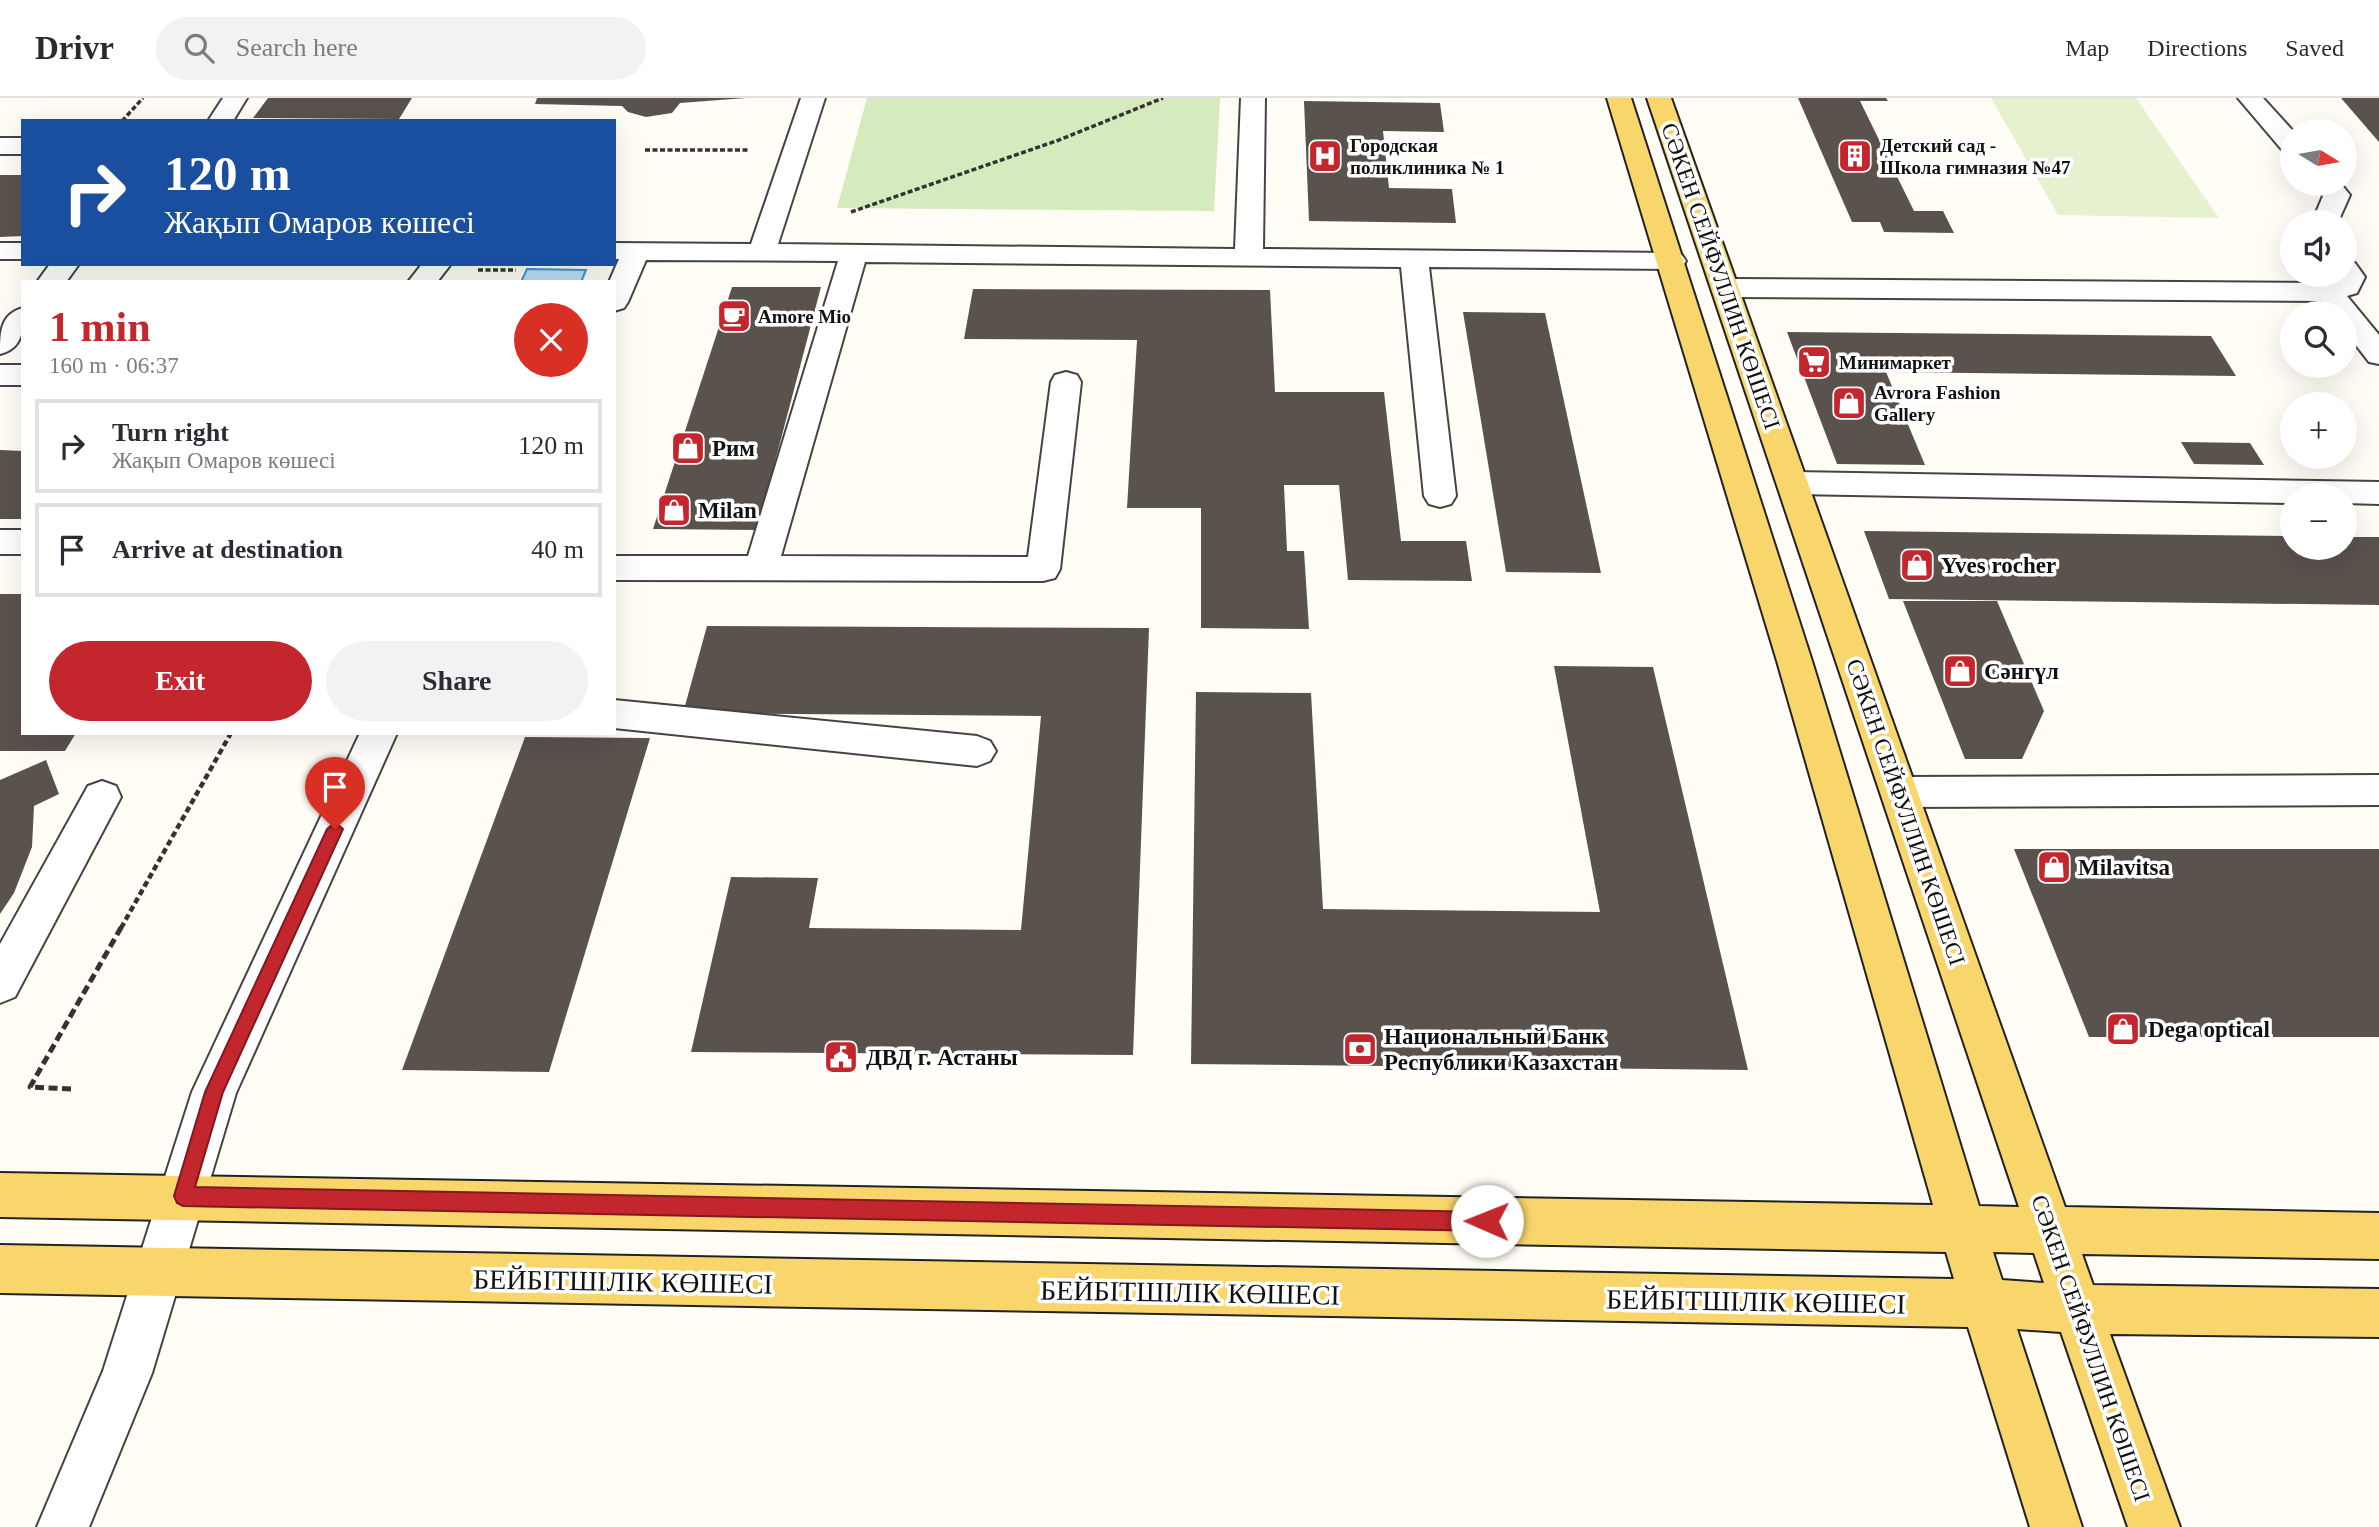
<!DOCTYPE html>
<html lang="en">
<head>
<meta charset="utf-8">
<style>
	body { margin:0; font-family:"Times New Roman",serif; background:#f2f2f3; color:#2b2b33; height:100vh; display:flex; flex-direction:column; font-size:26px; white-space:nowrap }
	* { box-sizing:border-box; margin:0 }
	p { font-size:23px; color:#7c7c81 }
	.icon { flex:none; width:38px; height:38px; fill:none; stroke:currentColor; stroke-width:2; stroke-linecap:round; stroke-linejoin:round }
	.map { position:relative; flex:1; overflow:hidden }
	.details { position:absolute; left:21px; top:182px; width:595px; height:455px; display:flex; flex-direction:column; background:#fff; border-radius:0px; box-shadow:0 7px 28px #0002 }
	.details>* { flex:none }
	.top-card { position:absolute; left:21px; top:21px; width:595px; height:147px; border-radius:0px; box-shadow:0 7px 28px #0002; background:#1a4fa0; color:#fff; overflow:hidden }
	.needle { width:46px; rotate:101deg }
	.tools { position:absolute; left:2280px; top:21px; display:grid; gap:14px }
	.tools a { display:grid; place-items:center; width:77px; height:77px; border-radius:50%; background:#fff; box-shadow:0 7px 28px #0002; font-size:35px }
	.pin { position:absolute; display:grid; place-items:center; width:60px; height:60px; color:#fff; margin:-72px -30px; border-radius:50% 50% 50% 0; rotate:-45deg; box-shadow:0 0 7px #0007 }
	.pin .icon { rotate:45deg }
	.me { position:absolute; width:77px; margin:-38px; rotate:271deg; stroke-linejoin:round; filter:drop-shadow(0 0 5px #0008) }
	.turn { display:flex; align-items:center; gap:24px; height:147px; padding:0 28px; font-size:32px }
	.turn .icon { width:91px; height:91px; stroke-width:2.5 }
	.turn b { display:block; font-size:49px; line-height:60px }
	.round { display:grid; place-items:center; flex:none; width:74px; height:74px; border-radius:37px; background:#f2f2f3 }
	.headline { display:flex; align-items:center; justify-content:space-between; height:119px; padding:0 28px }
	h1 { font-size:42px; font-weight:700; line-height:52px; color:#c4262e }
	.button { display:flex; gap:14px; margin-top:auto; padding:14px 28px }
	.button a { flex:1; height:80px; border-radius:42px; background:#c4262e; color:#fff; font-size:28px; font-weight:700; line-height:80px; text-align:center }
	.button a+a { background:#f2f2f3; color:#2b2b33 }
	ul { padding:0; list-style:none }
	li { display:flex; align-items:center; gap:21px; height:94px; margin:0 14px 10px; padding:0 14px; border:4px solid #e1e1e2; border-radius:0px }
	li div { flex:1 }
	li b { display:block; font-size:26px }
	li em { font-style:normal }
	header { display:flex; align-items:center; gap:42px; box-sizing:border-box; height:98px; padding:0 35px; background:#fff; border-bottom:2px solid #e1e1e2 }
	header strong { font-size:33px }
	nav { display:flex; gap:38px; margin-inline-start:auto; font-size:24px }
	.search { width:490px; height:63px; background:#f2f2f3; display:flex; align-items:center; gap:18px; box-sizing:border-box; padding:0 24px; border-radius:38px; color:#7c7c81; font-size:26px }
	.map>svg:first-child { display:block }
</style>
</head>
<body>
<header>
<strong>Drivr</strong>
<div class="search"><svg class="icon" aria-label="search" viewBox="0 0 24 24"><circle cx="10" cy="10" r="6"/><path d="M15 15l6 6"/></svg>Search here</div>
<nav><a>Map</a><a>Directions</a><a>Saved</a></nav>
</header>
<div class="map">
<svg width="2379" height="1429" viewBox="0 0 2379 1429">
	<rect width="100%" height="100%" fill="#fffdf5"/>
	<!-- green -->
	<polygon fill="#d5ebbd" points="867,0 1220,0 1214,113 837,110"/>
	<!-- pitch -->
	<polygon fill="#e6f2cf" points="1991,0 2136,0 2219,120 2058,117"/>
	<!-- water -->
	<polygon fill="#b9e0f7" stroke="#3f96cf" stroke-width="2" points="527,171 586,172 581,184 521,184"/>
	<!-- building -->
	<g fill="#5a524d">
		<polygon points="268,0 412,0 399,21 253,20"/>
		<polygon points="537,0 746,0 680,5 672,15 646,19 628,14 622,8 535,6"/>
		<polygon points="1798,0 1886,0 1888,3 1860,3 1914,113 1943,113 1954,135 1884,134 1880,124 1852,124"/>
		<polygon points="2341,0 2379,0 2379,44"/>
		<polygon points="1304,3 1440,5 1444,34 1383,33 1389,90 1452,91 1456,125 1309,123"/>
		<polygon points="0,77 23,77 23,138 0,139"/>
		<polygon points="732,189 821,189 757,432 653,431"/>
		<polygon points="973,191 1270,192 1275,294 1384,294 1401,443 1466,443 1472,483 1348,482 1339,387 1284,387 1287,453 1304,453 1309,531 1201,530 1201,410 1127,410 1137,242 964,241"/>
		<polygon points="1463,214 1545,215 1601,475 1506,474"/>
		<polygon points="1787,234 2211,238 2236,278 1886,274 1925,367 1837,366"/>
		<polygon points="2181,344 2250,345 2264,367 2194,366"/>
		<polygon points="0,352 23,353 23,421 0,421"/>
		<polygon points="1864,433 2292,438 2292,450 2345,450 2345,439 2379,439 2379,507 1889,501"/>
		<polygon points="0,496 23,496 23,635 76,635 65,653 0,653"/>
		<polygon points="1903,503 1997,503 2044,613 2022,661 1965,661"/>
		<polygon points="707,528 1149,530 1133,957 691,954 731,779 818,780 809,830 1021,832 1041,618 683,615"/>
		<polygon points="1554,568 1653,569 1748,972 1191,966 1196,594 1311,595 1323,811 1600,814"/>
		<polygon points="525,639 650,640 549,974 402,972"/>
		<polygon points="46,662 59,696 34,708 32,749 14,795 0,816 0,682"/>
		<polygon points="2014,751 2379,751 2379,939 2089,939"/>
	</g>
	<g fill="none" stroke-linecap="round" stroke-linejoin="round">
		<!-- minor casing -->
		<g stroke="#444" stroke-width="4">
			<g id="minor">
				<polygon points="223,0 247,0 233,23 208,23"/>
				<polygon points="801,0 825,0 778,146 1235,151 1241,0 1265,0 1263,151 1672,155 1682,157 1686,163 1682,169 1672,171 1429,169 1456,398 1451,406 1440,409 1429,406 1424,398 1401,169 865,164 781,458 1028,459 1051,284 1055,277 1066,274 1077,277 1081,284 1060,471 1055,480 1043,483 614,482 614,458 748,458 838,163 646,162 628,204 624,210 614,213 614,184 609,184 619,161 614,161 614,145 751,146"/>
				<polygon points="2238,0 2263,0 2293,33 2292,56 2283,53"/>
				<rect x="0" y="40" width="23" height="16"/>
				<polygon points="2313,86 2341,86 2350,97 2338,124 2312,124 2323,98"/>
				<rect x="0" y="145" width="23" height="16"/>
				<polygon points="2345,163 2355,165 2365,179 2357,195 2347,198 2379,237 2379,266 2369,264 2345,233 2345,215 2331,215 2321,203 1727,199 1717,196 1713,190 1717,184 1727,181 2328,185 2335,184 2335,177 2345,177"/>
				<polygon points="50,166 79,166 66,184 37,184"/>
				<polygon points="422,166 451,166 437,184 408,184"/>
				<path d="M23,210C23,231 24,250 0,256C0,235 0,216 23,210Z"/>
				<rect x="0" y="267" width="23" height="20"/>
				<polygon points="1794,374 2379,384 2379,406 2345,405 2345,397 2292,397 2292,405 1794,396 1783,393 1778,385 1783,377"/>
				<rect x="0" y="432" width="23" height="24"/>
				<polygon points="614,602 977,638 990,643 996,653 990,663 977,668 614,630"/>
				<polygon points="360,635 397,635 236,995 152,1275 89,1429 37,1429 103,1273 192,994"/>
				<polygon points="2379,677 2379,707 1900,709 1887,705 1881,694 1887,683 1900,679"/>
				<polygon points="102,683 116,688 121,699 15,899 0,905 0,846 88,688"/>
			</g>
		</g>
		<!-- major casing -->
		<g stroke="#222" stroke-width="4">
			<path id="major" d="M1607,0H1631L1812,563L1979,1108L2019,1109L1647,0H1671L2065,1109L2379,1115V1161L2082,1156L2093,1187L2379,1191V1239L2110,1236L2180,1429H2128L2061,1234L2017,1231L2082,1429H2030L1968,1229L0,1195V1147L1954,1181L1946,1154L0,1119V1075L1933,1107L1777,563ZM1993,1154L2034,1155L2044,1185L2002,1182Z"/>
		</g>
		<!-- path-far2 -->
		<g stroke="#333" stroke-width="3.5" stroke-dasharray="5 2.5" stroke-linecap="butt">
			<polyline points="122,23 143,0"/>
			<polyline points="645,52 749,52"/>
			<polyline points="851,114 1059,42 1163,0"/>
			<polyline points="478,172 516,172"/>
		</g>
		<!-- path-far1 -->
		<polyline stroke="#333" stroke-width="4.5" stroke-dasharray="6 3.5" stroke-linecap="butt" points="121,830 231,635"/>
		<!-- path -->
		<polyline stroke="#333" stroke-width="5" stroke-dasharray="9 4.5" stroke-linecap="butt" points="71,991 30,989 122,828"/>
		<!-- minor -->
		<use href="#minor" fill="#fff" fill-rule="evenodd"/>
		<!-- major -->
		<use href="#major" fill="#f9d66b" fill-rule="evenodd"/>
	</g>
	<!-- route -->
	<polygon fill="#c4262e" stroke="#7f191e" stroke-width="2" points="335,724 343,731 223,994 195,1089 1487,1114 1494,1116 1497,1123 1494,1130 1487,1133 183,1108 177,1105 174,1098 205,994 327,731"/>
	<!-- icons -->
	<defs>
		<g id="hospital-square" transform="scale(1.75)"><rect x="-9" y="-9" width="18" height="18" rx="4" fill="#c4262e" stroke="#fff"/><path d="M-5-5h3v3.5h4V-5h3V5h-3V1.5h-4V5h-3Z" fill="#fff"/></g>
		<g id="building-square" transform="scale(1.75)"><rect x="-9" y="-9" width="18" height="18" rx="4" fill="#c4262e" stroke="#fff"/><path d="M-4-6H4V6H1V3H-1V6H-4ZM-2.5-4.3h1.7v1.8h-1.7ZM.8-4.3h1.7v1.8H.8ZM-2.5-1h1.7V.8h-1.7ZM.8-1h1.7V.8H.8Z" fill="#fff"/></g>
		<g id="cafe-square" transform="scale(1.75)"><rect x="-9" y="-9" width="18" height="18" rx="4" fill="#c4262e" stroke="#fff"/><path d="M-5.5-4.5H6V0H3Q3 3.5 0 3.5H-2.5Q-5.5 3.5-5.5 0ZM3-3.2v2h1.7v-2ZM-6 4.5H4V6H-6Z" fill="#fff"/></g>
		<g id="supermarket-square" transform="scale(1.75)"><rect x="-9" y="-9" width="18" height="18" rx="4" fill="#c4262e" stroke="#fff"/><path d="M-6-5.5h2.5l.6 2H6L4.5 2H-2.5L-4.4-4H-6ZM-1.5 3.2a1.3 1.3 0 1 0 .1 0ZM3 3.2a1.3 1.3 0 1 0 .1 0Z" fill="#fff"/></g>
		<g id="shop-square" transform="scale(1.75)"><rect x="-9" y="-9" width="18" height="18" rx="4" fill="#c4262e" stroke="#fff"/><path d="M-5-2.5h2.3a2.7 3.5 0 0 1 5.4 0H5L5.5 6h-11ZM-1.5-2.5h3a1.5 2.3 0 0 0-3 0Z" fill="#fff"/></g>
		<g id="bank-square" transform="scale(1.75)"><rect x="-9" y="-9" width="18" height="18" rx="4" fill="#c4262e" stroke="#fff"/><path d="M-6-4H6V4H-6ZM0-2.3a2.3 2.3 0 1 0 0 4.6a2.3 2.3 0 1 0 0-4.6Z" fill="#fff"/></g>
		<g id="civic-square" transform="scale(1.75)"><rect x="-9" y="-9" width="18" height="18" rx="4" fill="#c4262e" stroke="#fff"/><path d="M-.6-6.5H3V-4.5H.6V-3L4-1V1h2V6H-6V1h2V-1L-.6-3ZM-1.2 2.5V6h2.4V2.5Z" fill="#fff"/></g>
	</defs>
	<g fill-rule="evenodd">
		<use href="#hospital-square" x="1325" y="58"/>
		<use href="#building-square" x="1855" y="58"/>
		<use href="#cafe-square" x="734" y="218"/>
		<use href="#supermarket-square" x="1814" y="264"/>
		<use href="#shop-square" x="1849" y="305"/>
		<use href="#shop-square" x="688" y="350"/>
		<use href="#shop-square" x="674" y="412"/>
		<use href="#shop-square" x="1917" y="467"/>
		<use href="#shop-square" x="1960" y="573"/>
		<use href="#shop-square" x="2054" y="769"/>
		<use href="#shop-square" x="2123" y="931"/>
		<use href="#bank-square" x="1360" y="951"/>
		<use href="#civic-square" x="841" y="959"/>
	</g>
	<g text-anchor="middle" stroke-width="7" stroke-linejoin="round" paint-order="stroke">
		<!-- far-poi labels -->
		<g font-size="19" font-weight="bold" fill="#111" stroke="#fff" text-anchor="start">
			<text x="1350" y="54">Городская<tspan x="1350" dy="22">поликлиника № 1</tspan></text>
			<text x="1880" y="54">Детский сад -<tspan x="1880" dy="22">Школа гимназия №47</tspan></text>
			<text x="758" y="225">Amore Mio</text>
			<text x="1839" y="271">Минимаркет</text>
			<text x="1874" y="301">Avrora Fashion<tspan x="1874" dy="22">Gallery</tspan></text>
		</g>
		<!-- street labels -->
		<g font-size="23" fill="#111" stroke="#fff">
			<text transform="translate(1721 178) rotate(71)" y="8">СӘКЕН СЕЙФУЛЛИН КӨШЕСІ</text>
			<text transform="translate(1906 714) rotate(71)" y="8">СӘКЕН СЕЙФУЛЛИН КӨШЕСІ</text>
			<text transform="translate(2091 1250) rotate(71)" y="8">СӘКЕН СЕЙФУЛЛИН КӨШЕСІ</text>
		</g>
		<!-- poi labels -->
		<g font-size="23" font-weight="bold" fill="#111" stroke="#fff" text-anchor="start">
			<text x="712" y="358">Рим</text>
			<text x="698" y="420">Milan</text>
			<text x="1941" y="475">Yves rocher</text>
			<text x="1984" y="581">Сәнгүл</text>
			<text x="2078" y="777">Milavitsa</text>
			<text x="2148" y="939">Dega optical</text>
			<text x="1384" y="946">Национальный Банк<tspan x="1384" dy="26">Республики Казахстан</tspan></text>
			<text x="866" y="967">ДВД г. Астаны</text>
		</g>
		<!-- near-street labels -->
		<g font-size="28" fill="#111" stroke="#fff">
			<text transform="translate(623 1183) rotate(1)" y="10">БЕЙБІТШІЛІК КӨШЕСІ</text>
			<text transform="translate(1190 1194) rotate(1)" y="10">БЕЙБІТШІЛІК КӨШЕСІ</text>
			<text transform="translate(1756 1203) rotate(1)" y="10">БЕЙБІТШІЛІК КӨШЕСІ</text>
		</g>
	</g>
</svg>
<div class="tools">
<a><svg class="needle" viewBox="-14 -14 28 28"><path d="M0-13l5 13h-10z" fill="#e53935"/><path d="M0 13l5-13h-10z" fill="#7c7c81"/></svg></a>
<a><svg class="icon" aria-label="sound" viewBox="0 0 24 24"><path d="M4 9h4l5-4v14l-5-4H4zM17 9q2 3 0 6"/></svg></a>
<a><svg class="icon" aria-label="search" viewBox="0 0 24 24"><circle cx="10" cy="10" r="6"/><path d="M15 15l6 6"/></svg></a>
<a>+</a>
<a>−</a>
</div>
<div class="pin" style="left:335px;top:731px;background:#d93025"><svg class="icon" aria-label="arrive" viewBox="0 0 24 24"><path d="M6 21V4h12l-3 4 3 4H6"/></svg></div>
<svg class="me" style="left:1487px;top:1123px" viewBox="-20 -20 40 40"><circle r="19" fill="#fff"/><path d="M0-13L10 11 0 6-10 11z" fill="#c4262e"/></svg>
<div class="top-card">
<div class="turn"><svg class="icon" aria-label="right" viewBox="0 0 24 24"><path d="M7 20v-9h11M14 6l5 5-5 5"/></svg><div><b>120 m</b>Жақып Омаров көшесі</div></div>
</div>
<section class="details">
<div class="headline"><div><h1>1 min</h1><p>160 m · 06:37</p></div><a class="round" style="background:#d93025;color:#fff"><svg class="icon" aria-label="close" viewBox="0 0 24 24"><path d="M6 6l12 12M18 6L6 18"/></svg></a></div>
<ul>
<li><svg class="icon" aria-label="right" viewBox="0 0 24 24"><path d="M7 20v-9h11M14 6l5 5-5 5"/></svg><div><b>Turn right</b><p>Жақып Омаров көшесі</p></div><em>120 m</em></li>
<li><svg class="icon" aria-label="arrive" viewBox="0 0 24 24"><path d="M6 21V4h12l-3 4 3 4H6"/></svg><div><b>Arrive at destination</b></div><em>40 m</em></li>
</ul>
<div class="button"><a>Exit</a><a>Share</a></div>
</section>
</div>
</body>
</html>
